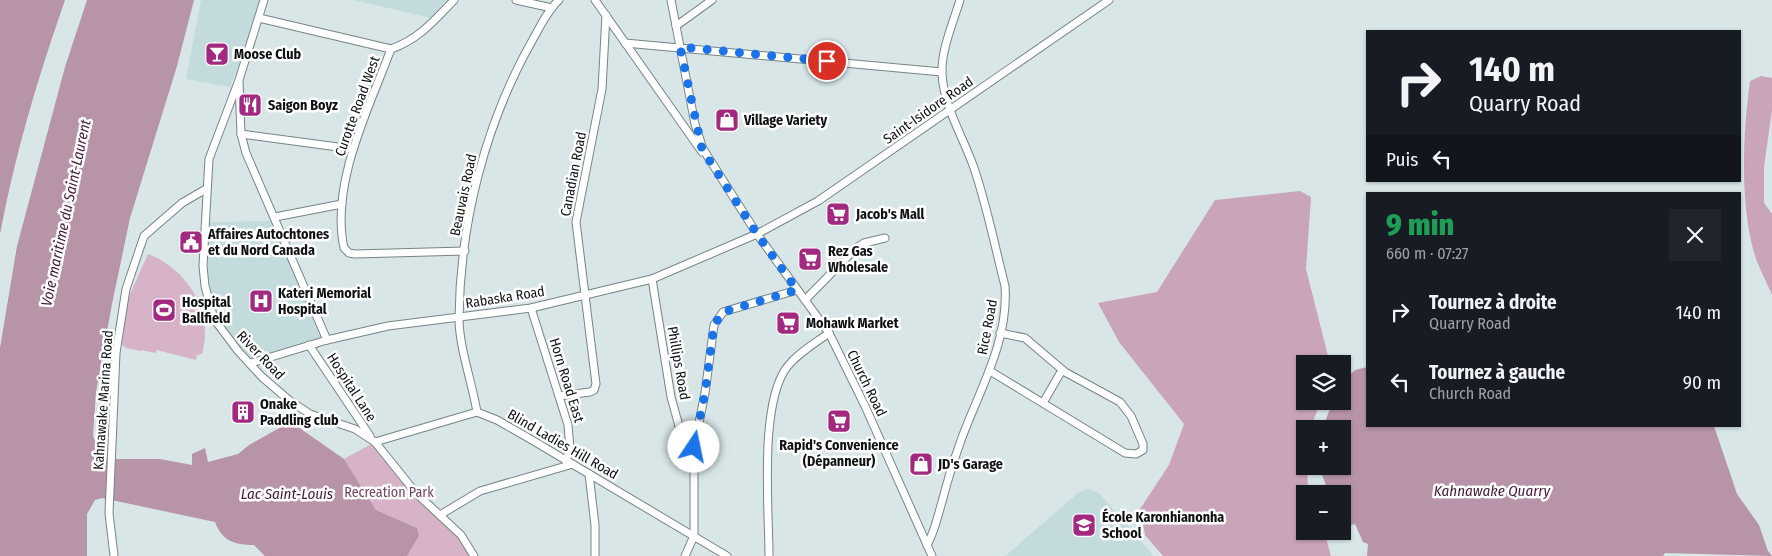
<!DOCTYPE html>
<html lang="fr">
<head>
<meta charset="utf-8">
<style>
	body { margin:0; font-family:"Fira Sans Condensed",sans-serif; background:#20242c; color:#f1f3f6; height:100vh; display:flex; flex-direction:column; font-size:19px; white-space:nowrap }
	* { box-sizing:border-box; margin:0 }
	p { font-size:16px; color:#9ea1a6 }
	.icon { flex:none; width:28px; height:28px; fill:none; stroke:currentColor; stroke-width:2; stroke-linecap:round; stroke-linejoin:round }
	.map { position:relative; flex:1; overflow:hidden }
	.sheet { position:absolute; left:1366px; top:192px; width:375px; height:235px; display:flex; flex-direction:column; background:#171b24; border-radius:0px; box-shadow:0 1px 4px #0004 }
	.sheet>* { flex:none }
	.top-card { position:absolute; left:1366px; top:30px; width:375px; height:152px; border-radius:0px; box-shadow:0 1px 4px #0004; background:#171b24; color:#f1f3f6; overflow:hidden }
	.controls { position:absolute; left:1296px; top:355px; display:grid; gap:10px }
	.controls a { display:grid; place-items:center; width:55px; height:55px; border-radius:0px; background:#171b24; box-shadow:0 1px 4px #0004; font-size:25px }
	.pin { position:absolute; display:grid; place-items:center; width:42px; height:42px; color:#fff; margin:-21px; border:2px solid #fff; border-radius:50%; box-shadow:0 1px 5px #0007 }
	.me { position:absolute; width:55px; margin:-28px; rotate:11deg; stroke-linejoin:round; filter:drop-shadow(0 0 4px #0008) }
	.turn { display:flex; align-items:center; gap:18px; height:105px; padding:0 20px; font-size:22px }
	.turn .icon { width:65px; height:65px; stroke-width:2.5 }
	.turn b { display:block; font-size:35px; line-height:42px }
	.then { display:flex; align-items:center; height:48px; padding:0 20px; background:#0003; gap:10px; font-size:19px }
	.round { display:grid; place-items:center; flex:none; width:52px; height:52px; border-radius:0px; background:#20242c }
	.headline { display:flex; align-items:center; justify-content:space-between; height:85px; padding:0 20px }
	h1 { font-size:30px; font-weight:800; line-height:38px; color:#1e9e55 }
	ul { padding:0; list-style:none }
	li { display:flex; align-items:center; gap:15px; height:70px; padding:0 20px }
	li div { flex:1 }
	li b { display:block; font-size:19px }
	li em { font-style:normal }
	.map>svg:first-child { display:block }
</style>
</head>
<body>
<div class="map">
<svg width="1772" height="556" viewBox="0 0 1772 556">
	<rect width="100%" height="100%" fill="#d8e6e7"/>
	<!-- built -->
	<g fill="#c3dbdd">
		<polygon points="201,0 259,0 250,35 230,87 186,79"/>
		<polygon points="354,0 446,0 431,18"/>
		<polygon points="274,221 327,340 255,368 223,326 214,310 208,271 208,222"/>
		<polygon points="1088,488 1100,494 1154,556 1005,556 1078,493"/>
	</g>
	<!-- green -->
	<g fill="#d7b3c8">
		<path d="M148,254C187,268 215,314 202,354L197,355L196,360L157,350L156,353L141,350V351L126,348L119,342L130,294Z"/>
		<polygon points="375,442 416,493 461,535 474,556 407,556 419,536 417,528 376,510 344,459"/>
	</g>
	<!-- forest -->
	<g fill="#c9a4ba">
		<path d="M1761,76L1772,78V110L1764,167V203L1772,214V295C1766,280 1757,265 1753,249C1740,199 1743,132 1750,81Z"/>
		<polygon points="1300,191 1311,197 1306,269 1330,364 1305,364 1305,401 1321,401 1310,429 1305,429 1305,466 1307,466 1308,488 1299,525 1305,527 1305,531 1324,531 1331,556 1163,556 1145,535 1140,509 1169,465 1184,424 1119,342 1098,303 1157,292 1215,200"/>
	</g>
	<!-- water -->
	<g fill="#b894a9">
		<path d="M0,0H65C38,77 15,154 0,234Z"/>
		<path d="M87,0H194L177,66L130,218L112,304L96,392L93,436L101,456L111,459H160L192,465V454L205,448L208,462L238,454L249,445L288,423L298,427L344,459L376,510L417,528L419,536L407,556H265L254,545C235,545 222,541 215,522L102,498L95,500L87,514V556H0V348L17,246L65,67Z"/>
		<polygon points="1367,367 1368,426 1714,426 1737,494 1759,525 1768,551 1772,556 1665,553 1663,556 1367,556 1368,544 1363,542 1355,524 1346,526 1343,518 1342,494 1329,494 1319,466 1342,466 1342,429 1323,427 1333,401 1342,401 1343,381 1355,370"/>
	</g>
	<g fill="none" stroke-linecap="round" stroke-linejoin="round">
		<!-- minor casing -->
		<g stroke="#778485" stroke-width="9">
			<g id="minor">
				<polyline points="264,0 239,80 209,159 203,266 205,286 214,319 238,351 262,377 290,401 310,414 355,429 375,442 416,493 461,535 474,556"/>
				<polyline points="516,0 552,8"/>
				<polyline points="595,0 702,152"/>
				<polyline points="671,0 695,124 703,149 757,234 829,333 865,406 932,556"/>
				<polyline points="259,18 391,49"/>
				<polyline points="676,26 712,0"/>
				<polyline points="625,43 942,72"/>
				<path d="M391,49C369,108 330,184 344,248L349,253L355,254L465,251"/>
				<path d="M391,49C419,39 434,21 454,0"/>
				<polyline points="239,82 241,134 246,153 327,340"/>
				<polyline points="241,134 353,149"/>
				<polyline points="275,217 342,204"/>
				<polyline points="652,279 671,397 679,426 694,447"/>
				<polyline points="805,300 856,248 864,243 885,238"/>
				<polyline points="531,308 568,425 570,448 566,461"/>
				<polyline points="309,345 370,436"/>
				<polyline points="251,363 327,340 388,326 531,308 652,279 757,234 818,201 1109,0"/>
				<polyline points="990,371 1125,453 1136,454 1143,450 1143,444 1131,416 1120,402 1065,372 1025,338 1000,333"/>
				<polyline points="559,396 590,392 594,390 596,384 576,222 602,89 606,15"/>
				<polyline points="1043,403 1062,370"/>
				<path d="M477,412C472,382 459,347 459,318C460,223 485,124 532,41C540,27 547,11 559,0"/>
				<polyline points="375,442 477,412 497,420 532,440 727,556"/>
				<polyline points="589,474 595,525 595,556"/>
				<polyline points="440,515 480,491 573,464"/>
				<path d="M927,545C935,531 937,518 942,502C947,482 953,463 960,443C978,392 1009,343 1005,286C995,247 987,206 974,168C963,136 944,108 942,74C941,50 953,23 960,0"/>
				<polyline points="114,556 109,513 116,353 126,289 144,236 182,203 206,189"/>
				<polyline points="685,556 694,536 694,447 705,393 714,325 723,312 797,290"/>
				<path d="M769,556C769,509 759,404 787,367C798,353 814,344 829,333"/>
			</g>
		</g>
		<!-- minor -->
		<use href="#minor" stroke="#fff" stroke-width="7"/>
	</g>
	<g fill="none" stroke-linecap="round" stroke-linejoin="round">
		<!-- route -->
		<polyline stroke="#1a73e8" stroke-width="9" stroke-dasharray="0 16.2" points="694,447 705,393 714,325 723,312 797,290 757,234 702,149 680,47 827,61"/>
	</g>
	<!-- icons -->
	<defs>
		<g id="bar-square" transform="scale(1.25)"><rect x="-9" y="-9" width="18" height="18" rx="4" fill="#a2297f" stroke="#fff"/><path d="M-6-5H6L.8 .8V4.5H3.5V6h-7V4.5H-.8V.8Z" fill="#fff"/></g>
		<g id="restaurant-square" transform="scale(1.25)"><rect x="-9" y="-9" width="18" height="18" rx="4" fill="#a2297f" stroke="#fff"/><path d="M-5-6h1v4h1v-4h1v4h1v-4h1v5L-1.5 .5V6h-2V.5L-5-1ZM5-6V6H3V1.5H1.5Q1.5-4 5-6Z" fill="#fff"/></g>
		<g id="shop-square" transform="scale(1.25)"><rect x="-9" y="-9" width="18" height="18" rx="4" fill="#a2297f" stroke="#fff"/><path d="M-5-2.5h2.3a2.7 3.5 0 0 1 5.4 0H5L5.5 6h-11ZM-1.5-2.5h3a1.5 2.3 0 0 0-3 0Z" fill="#fff"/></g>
		<g id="supermarket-square" transform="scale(1.25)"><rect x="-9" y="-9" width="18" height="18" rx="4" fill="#a2297f" stroke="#fff"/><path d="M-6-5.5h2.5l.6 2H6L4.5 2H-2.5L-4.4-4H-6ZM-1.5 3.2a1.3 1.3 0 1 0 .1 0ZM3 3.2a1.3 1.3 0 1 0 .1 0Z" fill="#fff"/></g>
		<g id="civic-square" transform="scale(1.25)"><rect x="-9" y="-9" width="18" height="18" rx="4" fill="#a2297f" stroke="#fff"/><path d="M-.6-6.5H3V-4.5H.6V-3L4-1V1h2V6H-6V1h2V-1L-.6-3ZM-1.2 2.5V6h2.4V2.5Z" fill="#fff"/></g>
		<g id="hospital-square" transform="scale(1.25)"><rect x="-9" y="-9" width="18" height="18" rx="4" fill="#a2297f" stroke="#fff"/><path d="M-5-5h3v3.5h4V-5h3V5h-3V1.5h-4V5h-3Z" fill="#fff"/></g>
		<g id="stadium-square" transform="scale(1.25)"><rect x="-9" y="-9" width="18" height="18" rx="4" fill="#a2297f" stroke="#fff"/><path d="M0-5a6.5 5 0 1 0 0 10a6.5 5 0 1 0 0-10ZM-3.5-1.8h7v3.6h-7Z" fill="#fff"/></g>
		<g id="building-square" transform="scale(1.25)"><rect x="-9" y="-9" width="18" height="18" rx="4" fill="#a2297f" stroke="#fff"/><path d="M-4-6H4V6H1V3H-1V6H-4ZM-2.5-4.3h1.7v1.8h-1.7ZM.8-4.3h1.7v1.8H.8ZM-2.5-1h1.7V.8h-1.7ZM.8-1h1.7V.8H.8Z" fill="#fff"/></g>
		<g id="school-square" transform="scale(1.25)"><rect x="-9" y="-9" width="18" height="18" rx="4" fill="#a2297f" stroke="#fff"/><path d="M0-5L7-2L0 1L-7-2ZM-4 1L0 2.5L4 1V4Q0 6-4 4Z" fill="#fff"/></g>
	</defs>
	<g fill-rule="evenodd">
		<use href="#bar-square" x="217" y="54"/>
		<use href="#restaurant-square" x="250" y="105"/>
		<use href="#shop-square" x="727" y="120"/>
		<use href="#supermarket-square" x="838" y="214"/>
		<use href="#civic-square" x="191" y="242"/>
		<use href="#supermarket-square" x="810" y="259"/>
		<use href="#hospital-square" x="261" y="301"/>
		<use href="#stadium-square" x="164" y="310"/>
		<use href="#supermarket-square" x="788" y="323"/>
		<use href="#building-square" x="243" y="412"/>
		<use href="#supermarket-square" x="839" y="421"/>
		<use href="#shop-square" x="921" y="464"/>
		<use href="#school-square" x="1084" y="525"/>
	</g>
	<g text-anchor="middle" stroke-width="5" stroke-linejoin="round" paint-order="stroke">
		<!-- poi labels -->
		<g font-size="14" font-weight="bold" fill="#0e1213" stroke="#fff" text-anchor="start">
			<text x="234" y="59">Moose Club</text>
			<text x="268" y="110">Saigon Boyz</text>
			<text x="744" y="125">Village Variety</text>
			<text x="856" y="219">Jacob's Mall</text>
			<text x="208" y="239">Affaires Autochtones<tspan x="208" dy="16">et du Nord Canada</tspan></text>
			<text x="828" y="256">Rez Gas<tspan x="828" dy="16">Wholesale</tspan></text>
			<text x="278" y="298">Kateri Memorial<tspan x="278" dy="16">Hospital</tspan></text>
			<text x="182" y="307">Hospital<tspan x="182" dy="16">Ballfield</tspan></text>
			<text x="806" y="328">Mohawk Market</text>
			<text x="260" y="409">Onake<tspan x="260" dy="16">Paddling club</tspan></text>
			<text x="839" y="450" text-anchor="middle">Rapid's Convenience<tspan x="839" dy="16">(Dépanneur)</tspan></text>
			<text x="938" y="469">JD's Garage</text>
			<text x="1102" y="522">École Karonhianonha<tspan x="1102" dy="16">School</tspan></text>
		</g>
		<!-- street labels -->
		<g font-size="14" fill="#0e1213" stroke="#fff">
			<text transform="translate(357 106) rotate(-70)" y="5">Curotte Road West</text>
			<text transform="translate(928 110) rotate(-35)" y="5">Saint-Isidore Road</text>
			<text transform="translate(573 174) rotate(-79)" y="5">Canadian Road</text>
			<text transform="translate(463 195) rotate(-78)" y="5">Beauvais Road</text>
			<text transform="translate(505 297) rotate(-9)" y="5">Rabaska Road</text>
			<text transform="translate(987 327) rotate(-79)" y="5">Rice Road</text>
			<text transform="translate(261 355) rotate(46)" y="5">River Road</text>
			<text transform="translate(679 363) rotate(80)" y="5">Phillips Road</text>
			<text transform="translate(567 380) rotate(73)" y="5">Horn Road East</text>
			<text transform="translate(867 383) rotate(64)" y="5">Church Road</text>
			<text transform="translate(352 387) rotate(57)" y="5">Hospital Lane</text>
			<text transform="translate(103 400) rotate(-86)" y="5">Kahnawake Marina Road</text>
			<text transform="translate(563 444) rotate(30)" y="5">Blind Ladies Hill Road</text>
		</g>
		<!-- park labels -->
		<g font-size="14" fill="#754363" stroke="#fff">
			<text x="389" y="497">Recreation Park</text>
		</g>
		<!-- water labels -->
		<g font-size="15" font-style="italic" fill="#461837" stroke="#fff">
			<text transform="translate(66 213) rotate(-78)" y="5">Voie maritime du Saint-Laurent</text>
			<text x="1492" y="496">Kahnawake Quarry</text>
			<text x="287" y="499">Lac Saint-Louis</text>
		</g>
	</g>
</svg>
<div class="controls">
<a><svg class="icon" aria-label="layers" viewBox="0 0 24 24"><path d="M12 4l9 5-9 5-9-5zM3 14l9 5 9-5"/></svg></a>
<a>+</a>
<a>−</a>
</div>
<div class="pin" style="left:827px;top:61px;background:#d93025"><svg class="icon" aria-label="arrive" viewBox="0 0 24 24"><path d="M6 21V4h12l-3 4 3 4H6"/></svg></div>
<svg class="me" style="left:694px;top:447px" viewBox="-20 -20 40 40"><circle r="19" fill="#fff"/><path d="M0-13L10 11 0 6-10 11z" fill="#1a73e8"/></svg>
<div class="top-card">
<div class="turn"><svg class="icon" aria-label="right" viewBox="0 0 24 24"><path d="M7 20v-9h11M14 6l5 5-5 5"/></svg><div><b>140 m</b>Quarry Road</div></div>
<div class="then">Puis<svg class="icon" aria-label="left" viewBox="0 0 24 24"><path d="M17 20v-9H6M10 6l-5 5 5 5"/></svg></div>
</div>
<section class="sheet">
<div class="headline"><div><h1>9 min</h1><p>660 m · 07:27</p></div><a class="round"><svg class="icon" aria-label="close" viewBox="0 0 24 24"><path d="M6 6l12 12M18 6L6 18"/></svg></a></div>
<ul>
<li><svg class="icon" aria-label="right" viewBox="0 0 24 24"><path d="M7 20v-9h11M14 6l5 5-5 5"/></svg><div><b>Tournez à droite</b><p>Quarry Road</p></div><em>140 m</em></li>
<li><svg class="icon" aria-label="left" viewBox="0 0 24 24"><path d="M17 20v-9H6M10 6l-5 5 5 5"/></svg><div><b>Tournez à gauche</b><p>Church Road</p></div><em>90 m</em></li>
</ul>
</section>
</div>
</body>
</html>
